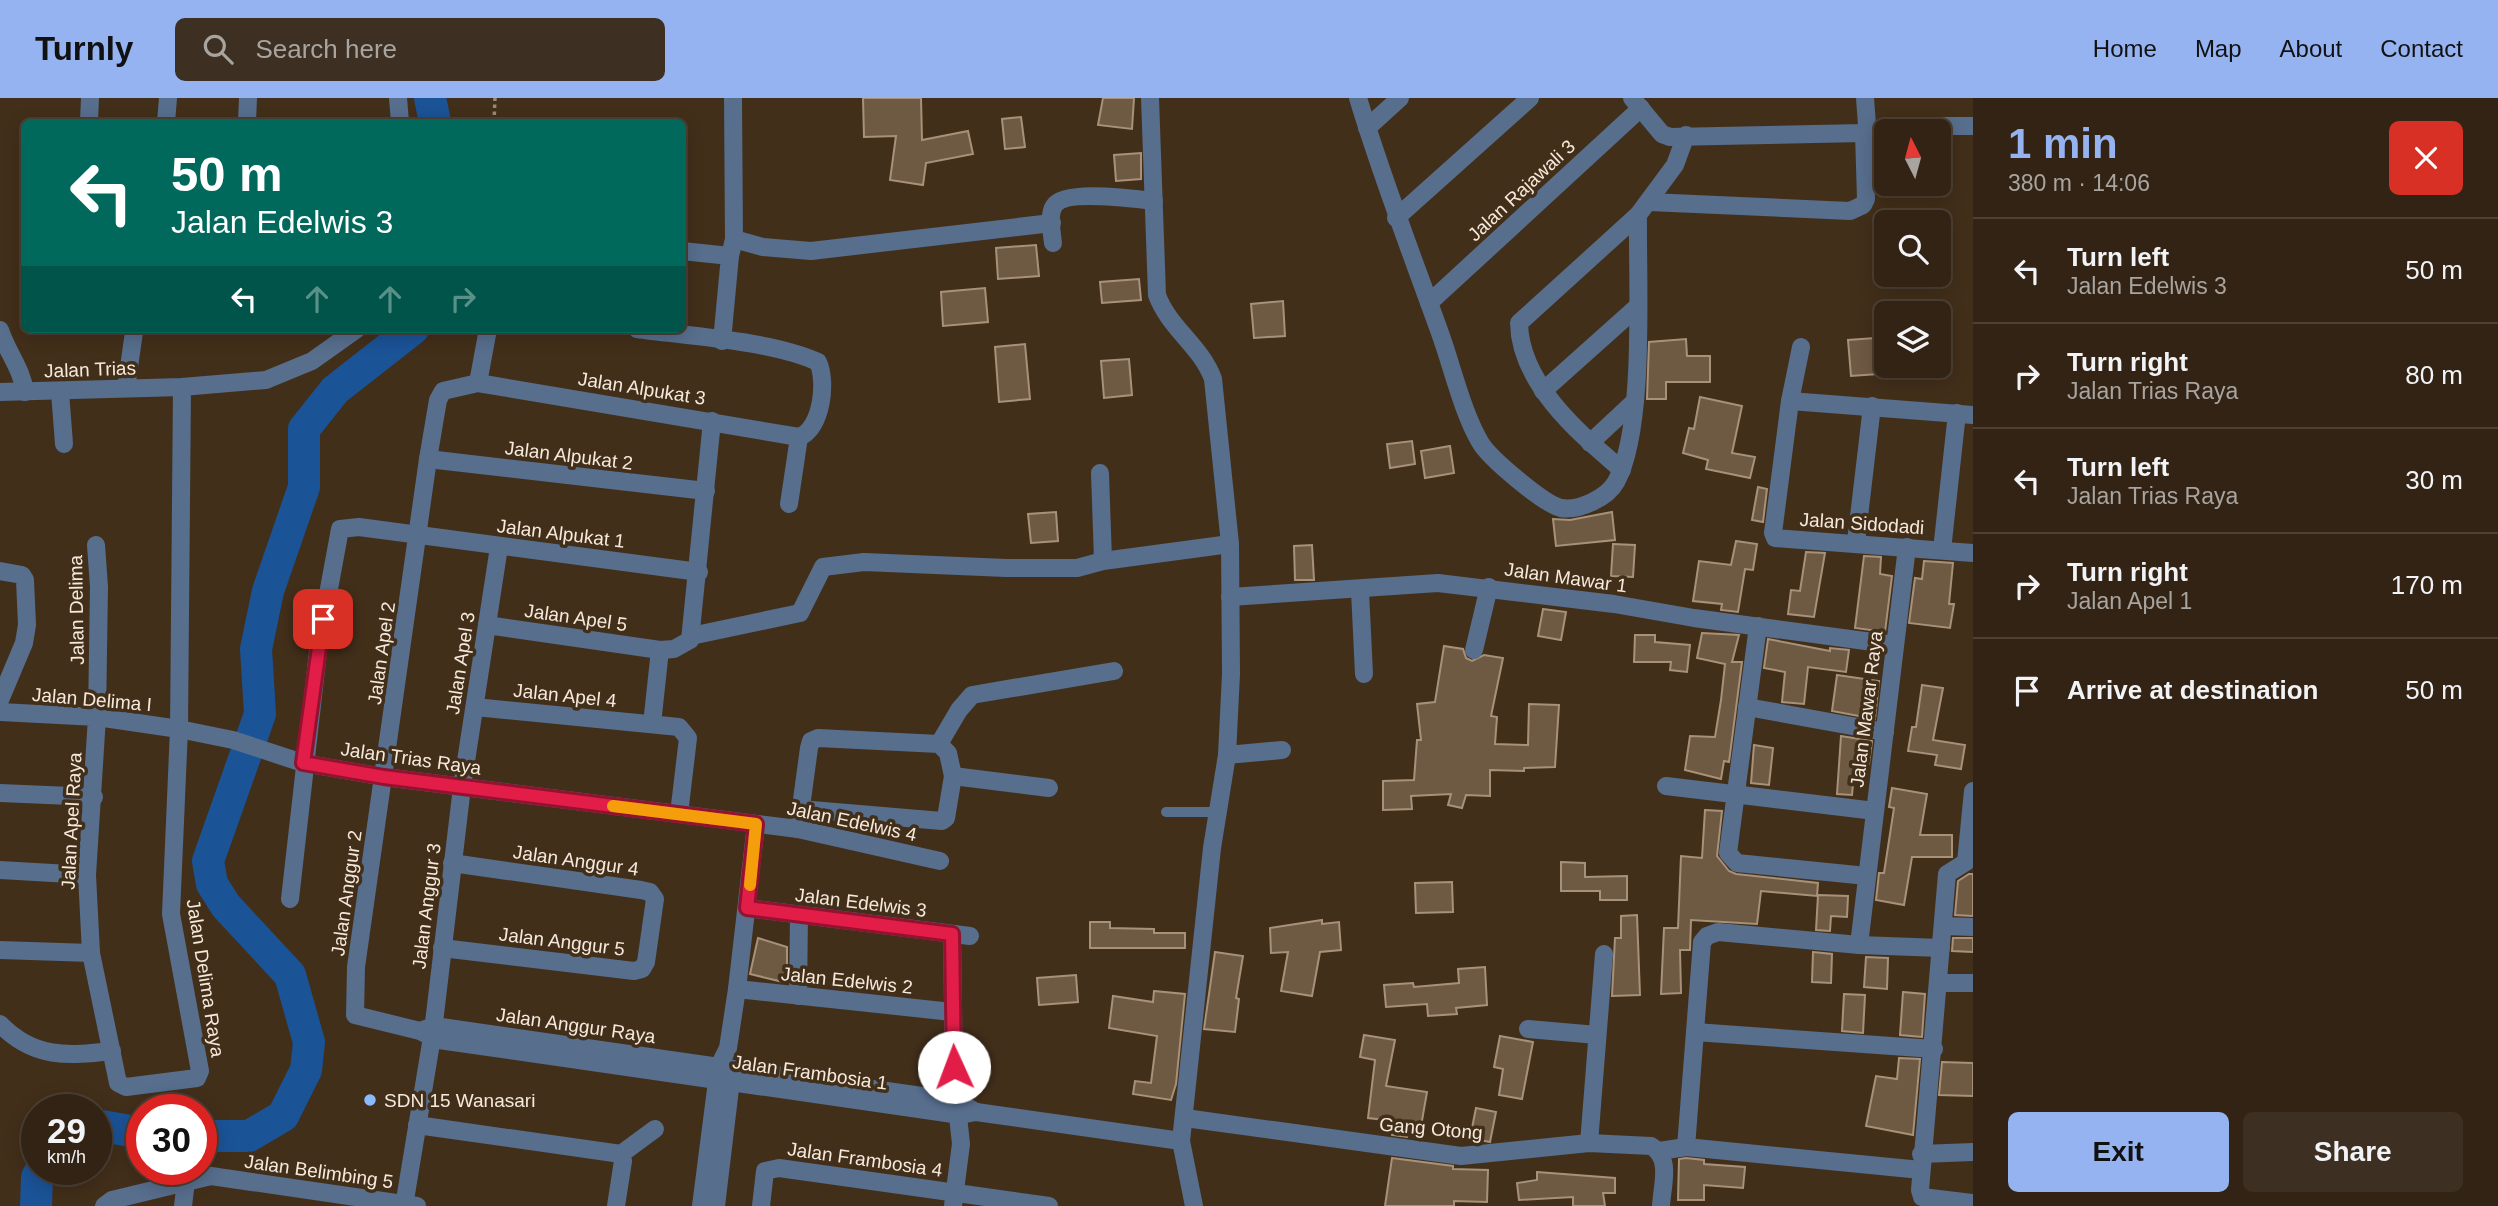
<!DOCTYPE html>
<html lang="en">
<head>
<meta charset="utf-8">
<style>
	body { margin:0; font-family:Arial,sans-serif; background:#3d2f22; color:#f1f3f6; height:100vh; display:flex; flex-direction:column; font-size:26px; white-space:nowrap }
	* { box-sizing:border-box; margin:0 }
	p { font-size:23px; color:#a8a4a0 }
	.icon { flex:none; width:38px; height:38px; fill:none; stroke:currentColor; stroke-width:2; stroke-linecap:round; stroke-linejoin:round }
	.map { position:relative; flex:1; overflow:hidden }
	.drawer { display:flex; flex-direction:column; background:#322314; width:525px }
	.drawer>* { flex:none }
	.top-card { position:absolute; left:21px; top:21px; width:665px; height:214px; border-radius:10px; box-shadow:0 4px 18px #0003,0 0 0 2px #4d4034; background:#00695c; color:#fff; overflow:hidden }
	.needle { width:46px; rotate:354deg }
	.controls { position:absolute; left:1874px; top:21px; display:grid; gap:14px }
	.controls a { display:grid; place-items:center; width:77px; height:77px; border-radius:10px; background:#322314; box-shadow:0 4px 18px #0003,0 0 0 2px #4d4034; font-size:35px }
	.speed { position:absolute; left:21px; top:996px; display:flex; gap:14px; font-size:35px; font-weight:700; text-align:center }
	.speed>* { display:grid; place-content:center; width:91px; height:91px; border-radius:50%; background:#322314; box-shadow:0 4px 18px #0003,0 0 0 2px #4d4034; line-height:1 }
	.speed small { font-size:18px; font-weight:400 }
	.speed .limit { border:10px solid #d22; background:#fff; color:#111 }
	.pin { position:absolute; display:grid; place-items:center; width:60px; height:60px; color:#fff; margin:-30px; border-radius:14px; box-shadow:0 4px 10px #0006 }
	.me { position:absolute; width:77px; margin:-38px; rotate:358deg; stroke-linejoin:round; filter:drop-shadow(0 0 5px #0008) }
	.turn { display:flex; align-items:center; gap:24px; height:147px; padding:0 35px; font-size:32px }
	.turn .icon { width:91px; height:91px; stroke-width:2.5 }
	.turn b { display:block; font-size:49px; line-height:60px }
	.lanes { display:flex; align-items:center; height:66px; padding:0 35px; background:#0003; justify-content:center; gap:35px; direction:ltr }
	.lanes .off { opacity:.35 }
	.round { display:grid; place-items:center; flex:none; width:74px; height:74px; border-radius:10px; background:#3d2f22 }
	.summary { display:flex; align-items:center; justify-content:space-between; height:119px; padding:0 35px }
	h1 { font-size:42px; font-weight:600; line-height:52px; color:#95b2f1 }
	.button { display:flex; gap:14px; margin-top:auto; padding:14px 35px }
	.button a { flex:1; height:80px; border-radius:10px; background:#95b2f1; color:#111; font-size:28px; font-weight:600; line-height:80px; text-align:center }
	.button a+a { background:#3d2f22; color:#f1f3f6 }
	ul { padding:0; list-style:none }
	li { display:flex; align-items:center; gap:21px; height:105px; padding:0 35px; border-top:2px solid #4d4034 }
	li div { flex:1 }
	li b { display:block; font-size:26px }
	li em { font-style:normal }
	header { display:flex; align-items:center; gap:42px; box-sizing:border-box; height:98px; padding:0 35px; background:#95b2f1; color:#111 }
	header strong { font-size:33px }
	nav { display:flex; gap:38px; margin-inline-start:auto; font-size:24px }
	.search { width:490px; height:63px; background:#3d2f22; display:flex; align-items:center; gap:18px; box-sizing:border-box; padding:0 24px; border-radius:10px; color:#a8a4a0; font-size:26px }
	main { display:flex; flex:1; min-height:0 }
	.map>svg:first-child { display:block }
</style>
</head>
<body>
<header>
<strong>Turnly</strong>
<div class="search"><svg class="icon" aria-label="search" viewBox="0 0 24 24"><circle cx="10" cy="10" r="6"/><path d="M15 15l6 6"/></svg>Search here</div>
<nav><a>Home</a><a>Map</a><a>About</a><a>Contact</a></nav>
</header>
<main>
<div class="map">
<svg width="1973" height="1108" viewBox="0 0 1973 1108">
	<rect width="100%" height="100%" fill="#422f1a"/>
	<g fill="none" stroke-linecap="round" stroke-linejoin="round">
		<!-- river -->
		<g stroke="#1b5397" stroke-width="32">
			<polyline points="430,0 435,24"/>
			<polyline points="96,1027 142,1035"/>
			<polyline points="201,1038 249,1038 283,1018 306,972 309,944 290,877 226,808 212,786 208,763 260,616 256,551 268,493 304,389 304,331 335,292 413,231"/>
			<polyline points="36,1108 37,1079 42,1071"/>
		</g>
	</g>
	<!-- building -->
	<g fill="#6e5943" stroke="#a89179" stroke-width="2">
		<polygon points="863,0 921,0 922,42 968,33 973,56 926,65 923,87 890,82 896,38 864,39"/>
		<polygon points="1103,0 1134,0 1132,31 1098,27"/>
		<polygon points="1021,19 1025,49 1005,51 1002,21"/>
		<polygon points="1141,55 1141,81 1116,83 1114,57"/>
		<polygon points="1036,147 1039,178 998,181 996,150"/>
		<polygon points="1139,181 1141,202 1102,205 1100,184"/>
		<polygon points="985,190 988,224 943,228 941,194"/>
		<polygon points="1283,203 1285,238 1254,240 1251,206"/>
		<polygon points="1875,240 1878,276 1851,278 1848,242"/>
		<polygon points="1686,241 1687,258 1710,258 1710,284 1666,284 1666,301 1647,301 1649,244"/>
		<polygon points="1025,246 1030,301 999,304 995,249"/>
		<polygon points="1129,261 1132,297 1104,300 1101,263"/>
		<polygon points="1700,299 1742,308 1732,355 1755,359 1750,380 1706,371 1708,362 1683,355 1689,330 1694,331"/>
		<polygon points="1412,343 1415,366 1390,370 1387,346"/>
		<polygon points="1450,348 1454,375 1425,380 1421,353"/>
		<polygon points="1758,389 1767,391 1763,424 1752,422"/>
		<polygon points="1056,414 1058,443 1031,445 1028,416"/>
		<polygon points="1612,414 1615,442 1556,448 1553,421 1570,422"/>
		<polygon points="1736,443 1757,446 1753,472 1745,471 1738,514 1721,512 1722,506 1693,503 1699,463 1731,467"/>
		<polygon points="1613,446 1635,447 1633,479 1611,478"/>
		<polygon points="1312,447 1314,482 1295,482 1294,448"/>
		<polygon points="1806,454 1825,455 1814,519 1788,516 1791,492 1800,493"/>
		<polygon points="1864,458 1881,459 1880,476 1892,478 1885,534 1855,530"/>
		<polygon points="1924,463 1953,465 1949,506 1954,506 1950,530 1909,525 1915,480 1922,481"/>
		<polygon points="1543,511 1566,514 1561,542 1538,538"/>
		<polygon points="1702,535 1739,537 1732,564 1742,564 1729,664 1724,663 1721,681 1685,672 1690,638 1715,639 1721,602 1725,566 1697,560"/>
		<polygon points="1635,537 1655,537 1655,544 1690,547 1687,574 1670,572 1671,564 1634,564"/>
		<polygon points="1768,541 1830,553 1830,550 1849,552 1846,574 1808,569 1804,606 1782,604 1785,574 1764,570"/>
		<polygon points="1444,548 1463,551 1466,560 1472,563 1484,557 1503,560 1491,618 1497,619 1495,646 1528,647 1529,606 1559,607 1555,669 1524,670 1524,673 1490,672 1490,698 1466,697 1462,710 1448,707 1451,696 1411,698 1412,711 1383,712 1383,683 1414,682 1417,642 1421,642 1417,606 1435,604"/>
		<polygon points="1837,577 1879,583 1875,621 1832,613"/>
		<polygon points="1922,587 1943,590 1933,642 1965,647 1961,671 1935,667 1937,657 1908,653 1912,629 1916,629"/>
		<polygon points="1841,638 1872,643 1869,666 1855,664 1852,697 1837,696"/>
		<polygon points="1754,647 1773,650 1769,687 1751,685"/>
		<polygon points="1892,690 1927,696 1920,737 1952,737 1952,759 1912,759 1904,807 1876,802 1879,775 1884,775 1894,710 1889,709"/>
		<polygon points="1705,712 1722,713 1717,758 1729,773 1736,776 1818,785 1817,798 1761,793 1757,826 1691,822 1690,852 1680,852 1681,895 1661,896 1664,830 1678,830 1681,758 1702,760"/>
		<polygon points="1561,764 1585,765 1585,779 1627,778 1627,802 1600,802 1600,793 1561,793"/>
		<polygon points="1969,776 1973,776 1973,818 1955,817 1958,783"/>
		<polygon points="1452,784 1453,814 1416,815 1415,785"/>
		<polygon points="1818,797 1848,798 1847,819 1831,818 1830,833 1816,832"/>
		<polygon points="1637,817 1640,897 1612,898 1615,840 1621,840 1621,818"/>
		<polygon points="1322,822 1322,826 1339,824 1341,852 1320,854 1312,898 1281,893 1288,854 1271,855 1270,830"/>
		<polygon points="1090,824 1110,824 1110,830 1154,831 1154,835 1185,835 1185,850 1090,850"/>
		<polygon points="758,840 787,849 787,872 783,884 750,876"/>
		<polygon points="1953,840 1973,840 1973,854 1952,853"/>
		<polygon points="1215,854 1243,858 1236,900 1239,901 1235,934 1204,931"/>
		<polygon points="1813,854 1832,856 1831,885 1812,884"/>
		<polygon points="1866,859 1888,860 1887,891 1864,889"/>
		<polygon points="1485,869 1487,907 1456,910 1457,916 1428,918 1427,906 1386,909 1384,887 1413,885 1414,889 1459,885 1458,871"/>
		<polygon points="1076,877 1078,904 1039,907 1037,880"/>
		<polygon points="1154,893 1185,896 1176,986 1171,1002 1133,996 1135,983 1151,985 1157,938 1109,930 1113,898 1153,904"/>
		<polygon points="1903,894 1925,896 1922,939 1900,937"/>
		<polygon points="1844,896 1865,897 1863,935 1842,933"/>
		<polygon points="1364,937 1395,942 1386,988 1427,994 1420,1034 1408,1032 1407,1039 1392,1037 1394,1023 1368,1020 1375,962 1360,959"/>
		<polygon points="1500,938 1533,944 1522,1001 1499,997 1503,971 1494,969"/>
		<polygon points="1899,960 1920,961 1913,1037 1866,1028 1876,978 1897,981"/>
		<polygon points="1942,964 1973,965 1973,998 1939,997"/>
		<polygon points="1476,1010 1496,1014 1490,1044 1470,1040"/>
		<polygon points="1392,1060 1453,1068 1453,1071 1488,1072 1487,1104 1454,1103 1454,1108 1385,1108"/>
		<polygon points="1686,1060 1704,1062 1704,1066 1745,1069 1743,1090 1704,1087 1704,1102 1678,1102 1679,1061"/>
		<polygon points="1537,1074 1615,1080 1615,1095 1603,1095 1605,1108 1573,1108 1573,1099 1519,1102 1517,1085 1537,1082"/>
	</g>
	<g fill="none" stroke-linecap="round" stroke-linejoin="round">
		<!-- path -->
		<polyline stroke="#988877" stroke-width="3.5" stroke-dasharray="3.5 3.5" stroke-linecap="butt" points="494,24 495,0"/>
		<!-- lane -->
		<polyline stroke="#576e8d" stroke-width="10" points="1166,714 1216,714"/>
		<!-- street -->
		<g stroke="#576e8d" stroke-width="18">
			<polyline points="398,0 400,24"/>
			<path d="M1150,0L1157,197C1169,230 1201,248 1213,281L1230,446L1231,576L1227,657L1212,750L1181,1043L1194,1108"/>
			<path d="M1358,0C1382,80 1412,157 1440,235C1452,268 1462,313 1480,344C1489,360 1544,406 1561,410C1579,413 1607,400 1616,384C1646,330 1637,183 1638,117"/>
			<polyline points="1632,0 1662,36 1670,39 1864,35 1867,27 1865,0"/>
			<polyline points="89,24 90,0"/>
			<polyline points="166,24 168,0"/>
			<polyline points="247,24 248,0"/>
			<polyline points="1933,28 1973,28"/>
			<polyline points="1367,30 1400,0"/>
			<polyline points="1649,104 1850,113 1863,107 1866,101 1864,35"/>
			<polyline points="1396,120 1530,0"/>
			<polyline points="734,141 763,149 811,153 1052,125"/>
			<path d="M1053,145C1052,135 1048,117 1054,108C1064,91 1134,101 1154,103"/>
			<polyline points="682,153 730,158 722,243"/>
			<polyline points="730,158 734,141 733,0"/>
			<polyline points="1429,205 1641,10"/>
			<path d="M637,231C688,238 773,243 818,264C827,283 822,331 799,339"/>
			<path d="M0,232C7,254 22,271 25,294"/>
			<polyline points="1801,249 1790,303 1773,435 1775,440 1973,455"/>
			<polyline points="478,285 488,231"/>
			<polyline points="182,289 179,631 233,642 303,665 384,679 798,731 940,763"/>
			<polyline points="126,290 134,234"/>
			<polyline points="1543,293 1637,209"/>
			<polyline points="0,294 182,289 266,282 312,263 357,231"/>
			<polyline points="60,294 64,346"/>
			<polyline points="1790,303 1973,317"/>
			<polyline points="799,339 478,285 443,293 438,302 428,361 356,869 355,917 420,933 439,942 960,1017 976,1014 1181,1043"/>
			<polyline points="1590,345 1635,303"/>
			<polyline points="428,361 706,393"/>
			<path d="M1622,372C1580,336 1520,286 1519,225L1638,117L1675,67L1686,37"/>
			<polyline points="1100,375 1103,463"/>
			<polyline points="789,406 799,339"/>
			<polyline points="1856,444 1872,308"/>
			<polyline points="1942,452 1957,315"/>
			<polyline points="0,473 22,477 25,482 27,527 24,545 0,602"/>
			<polyline points="1360,493 1364,576"/>
			<polyline points="1230,499 1438,485 1614,506 1694,520 1895,547"/>
			<polyline points="487,527 660,552 674,551 690,542 712,323"/>
			<polyline points="1758,528 1728,755 1737,765 1867,778"/>
			<polyline points="691,538 800,515 823,469 864,464 1006,470 1077,470 1103,463 1230,446"/>
			<polyline points="1474,552 1489,489"/>
			<polyline points="475,609 679,629 688,640 679,716"/>
			<polyline points="1747,609 1885,634"/>
			<polyline points="0,614 97,619 179,631 171,816 200,973 197,980 126,989 118,985 91,855 87,777 97,619 99,489 96,447"/>
			<polyline points="652,626 660,552"/>
			<polyline points="939,646 959,612 972,597 1114,573"/>
			<polyline points="1227,657 1282,652"/>
			<polyline points="953,678 1049,690"/>
			<polyline points="1666,688 1875,713"/>
			<polyline points="1973,693 1966,764 1947,776 1920,1092 1922,1099 1973,1105"/>
			<polyline points="0,695 94,699"/>
			<polyline points="798,731 809,650 811,643 818,640 939,646 948,655 953,678 946,720 942,723 800,711"/>
			<polyline points="0,772 87,777"/>
			<polyline points="290,801 319,545 340,431 359,429 699,474"/>
			<polyline points="747,810 970,838"/>
			<polyline points="1943,828 1973,829"/>
			<polyline points="952,836 954,981 961,1046 953,1108"/>
			<polyline points="1859,847 1907,449"/>
			<polyline points="442,850 634,873 642,871 646,864 655,801 650,794 641,792 452,765"/>
			<polyline points="0,852 91,855"/>
			<polyline points="1939,885 1973,885"/>
			<polyline points="737,891 952,914"/>
			<polyline points="798,898 799,817"/>
			<path d="M0,926C34,961 68,958 112,953"/>
			<polyline points="1528,931 1597,937"/>
			<polyline points="423,932 434,928 957,1003 976,1014"/>
			<polyline points="1695,934 1934,951"/>
			<path d="M1185,1020L1461,1058L1589,1045L1651,1048C1672,1060 1662,1087 1661,1108"/>
			<polyline points="417,1027 621,1056"/>
			<polyline points="1589,1045 1604,856"/>
			<polyline points="1686,1049 1702,844 1707,838 1718,834 1859,847 1941,850"/>
			<polyline points="1659,1053 1686,1049 1921,1072"/>
			<polyline points="621,1056 655,1031"/>
			<polyline points="1921,1056 1973,1054"/>
			<polyline points="104,1108 112,1102 211,1078 417,1108"/>
			<polyline points="183,1108 186,1083"/>
			<polyline points="404,1108 433,933 462,689 499,449"/>
			<polyline points="616,1108 623,1063 621,1056"/>
			<polyline points="701,1108 719,968 728,950 737,891 756,726"/>
			<polyline points="716,1108 732,974"/>
			<polyline points="761,1108 765,1073 779,1070 1049,1108"/>
		</g>
	</g>
	<g fill="none" stroke-linecap="round" stroke-linejoin="round">
		<!-- route casing -->
		<g stroke="#92132f" stroke-width="18">
			<polyline id="route" points="323,521 303,665 384,679 756,726 747,810 952,836 954,969"/>
		</g>
		<!-- route -->
		<use href="#route" stroke="#e11d48" stroke-width="12"/>
		<!-- slow -->
		<polyline stroke="#f59e0b" stroke-width="12" points="613,708 756,726 750,787"/>
	</g>
	<!-- markers -->
	<circle fill="#89bafc" stroke="#422f1a" stroke-width="2.5" cx="370" cy="1002" r="7"/>
	<g text-anchor="middle" stroke-width="7" stroke-linejoin="round" paint-order="stroke">
		<!-- street labels -->
		<g font-size="19" fill="#f6e9dc" stroke="#422f1a">
			<text transform="translate(1521 92) rotate(-43)" y="7">Jalan Rajawali 3</text>
			<text transform="translate(90 271) rotate(-2)" y="7">Jalan Trias</text>
			<text transform="translate(642 290) rotate(9)" y="7">Jalan Alpukat 3</text>
			<text transform="translate(569 357) rotate(7)" y="7">Jalan Alpukat 2</text>
			<text transform="translate(1862 425) rotate(4)" y="7">Jalan Sidodadi</text>
			<text transform="translate(561 435) rotate(7)" y="7">Jalan Alpukat 1</text>
			<text transform="translate(1566 479) rotate(8)" y="7">Jalan Mawar 1</text>
			<text transform="translate(76 512) rotate(-91)" y="7">Jalan Delima</text>
			<text transform="translate(576 519) rotate(8)" y="7">Jalan Apel 5</text>
			<text transform="translate(381 555) rotate(-82)" y="7">Jalan Apel 2</text>
			<text transform="translate(460 565) rotate(-81)" y="7">Jalan Apel 3</text>
			<text transform="translate(565 597) rotate(6)" y="7">Jalan Apel 4</text>
			<text transform="translate(92 601) rotate(5)" y="7">Jalan Delima I</text>
			<text transform="translate(1866 611) rotate(-83)" y="7">Jalan Mawar Raya</text>
			<text transform="translate(411 660) rotate(8)" y="7">Jalan Trias Raya</text>
			<text transform="translate(71 723) rotate(-87)" y="7">Jalan Apel Raya</text>
			<text transform="translate(852 723) rotate(12)" y="7">Jalan Edelwis 4</text>
			<text transform="translate(576 762) rotate(8)" y="7">Jalan Anggur 4</text>
			<text transform="translate(346 795) rotate(-82)" y="7">Jalan Anggur 2</text>
			<text transform="translate(861 804) rotate(7)" y="7">Jalan Edelwis 3</text>
			<text transform="translate(426 808) rotate(-83)" y="7">Jalan Anggur 3</text>
			<text transform="translate(562 843) rotate(7)" y="7">Jalan Anggur 5</text>
			<text transform="translate(206 880) rotate(81)" y="7">Jalan Delima Raya</text>
			<text transform="translate(847 882) rotate(6)" y="7">Jalan Edelwis 2</text>
			<text transform="translate(576 927) rotate(8)" y="7">Jalan Anggur Raya</text>
			<text transform="translate(810 974) rotate(8)" y="7">Jalan Frambosia 1</text>
			<text transform="translate(1431 1030) rotate(5)" y="7">Gang Otong</text>
			<text transform="translate(865 1061) rotate(8)" y="7">Jalan Frambosia 4</text>
			<text transform="translate(319 1073) rotate(8)" y="7">Jalan Belimbing 5</text>
		</g>
		<!-- poi labels -->
		<g font-size="19" fill="#f6e9dc" stroke="#422f1a" text-anchor="start">
			<text x="384" y="1009">SDN 15 Wanasari</text>
		</g>
	</g>
</svg>
<div class="controls">
<a><svg class="needle" viewBox="-14 -14 28 28"><path d="M0-13l5 13h-10z" fill="#e53935"/><path d="M0 13l5-13h-10z" fill="#a8a4a0"/></svg></a>
<a><svg class="icon" aria-label="search" viewBox="0 0 24 24"><circle cx="10" cy="10" r="6"/><path d="M15 15l6 6"/></svg></a>
<a><svg class="icon" aria-label="layers" viewBox="0 0 24 24"><path d="M12 4l9 5-9 5-9-5zM3 14l9 5 9-5"/></svg></a>
</div>
<div class="speed"><div>29<small>km/h</small></div><div class="limit">30</div></div>
<div class="pin" style="left:323px;top:521px;background:#d93025"><svg class="icon" aria-label="arrive" viewBox="0 0 24 24"><path d="M6 21V4h12l-3 4 3 4H6"/></svg></div>
<svg class="me" style="left:954px;top:969px" viewBox="-20 -20 40 40"><circle r="19" fill="#fff"/><path d="M0-13L10 11 0 6-10 11z" fill="#e11d48"/></svg>
<div class="top-card">
<div class="turn"><svg class="icon" aria-label="left" viewBox="0 0 24 24"><path d="M17 20v-9H6M10 6l-5 5 5 5"/></svg><div><b>50 m</b>Jalan Edelwis 3</div></div>
<div class="lanes"><svg class="icon" aria-label="left" viewBox="0 0 24 24"><path d="M17 20v-9H6M10 6l-5 5 5 5"/></svg><svg class="icon off" aria-label="ahead" viewBox="0 0 24 24"><path d="M12 20V5M6 11l6-6 6 6"/></svg><svg class="icon off" aria-label="ahead" viewBox="0 0 24 24"><path d="M12 20V5M6 11l6-6 6 6"/></svg><svg class="icon off" aria-label="right" viewBox="0 0 24 24"><path d="M7 20v-9h11M14 6l5 5-5 5"/></svg></div>
</div>
</div>
<section class="drawer">
<div class="summary"><div><h1>1 min</h1><p>380 m · 14:06</p></div><a class="round" style="background:#d93025;color:#fff"><svg class="icon" aria-label="close" viewBox="0 0 24 24"><path d="M6 6l12 12M18 6L6 18"/></svg></a></div>
<ul>
<li><svg class="icon" aria-label="left" viewBox="0 0 24 24"><path d="M17 20v-9H6M10 6l-5 5 5 5"/></svg><div><b>Turn left</b><p>Jalan Edelwis 3</p></div><em>50 m</em></li>
<li><svg class="icon" aria-label="right" viewBox="0 0 24 24"><path d="M7 20v-9h11M14 6l5 5-5 5"/></svg><div><b>Turn right</b><p>Jalan Trias Raya</p></div><em>80 m</em></li>
<li><svg class="icon" aria-label="left" viewBox="0 0 24 24"><path d="M17 20v-9H6M10 6l-5 5 5 5"/></svg><div><b>Turn left</b><p>Jalan Trias Raya</p></div><em>30 m</em></li>
<li><svg class="icon" aria-label="right" viewBox="0 0 24 24"><path d="M7 20v-9h11M14 6l5 5-5 5"/></svg><div><b>Turn right</b><p>Jalan Apel 1</p></div><em>170 m</em></li>
<li><svg class="icon" aria-label="arrive" viewBox="0 0 24 24"><path d="M6 21V4h12l-3 4 3 4H6"/></svg><div><b>Arrive at destination</b></div><em>50 m</em></li>
</ul>
<div class="button"><a>Exit</a><a>Share</a></div>
</section>
</main>
</body>
</html>
